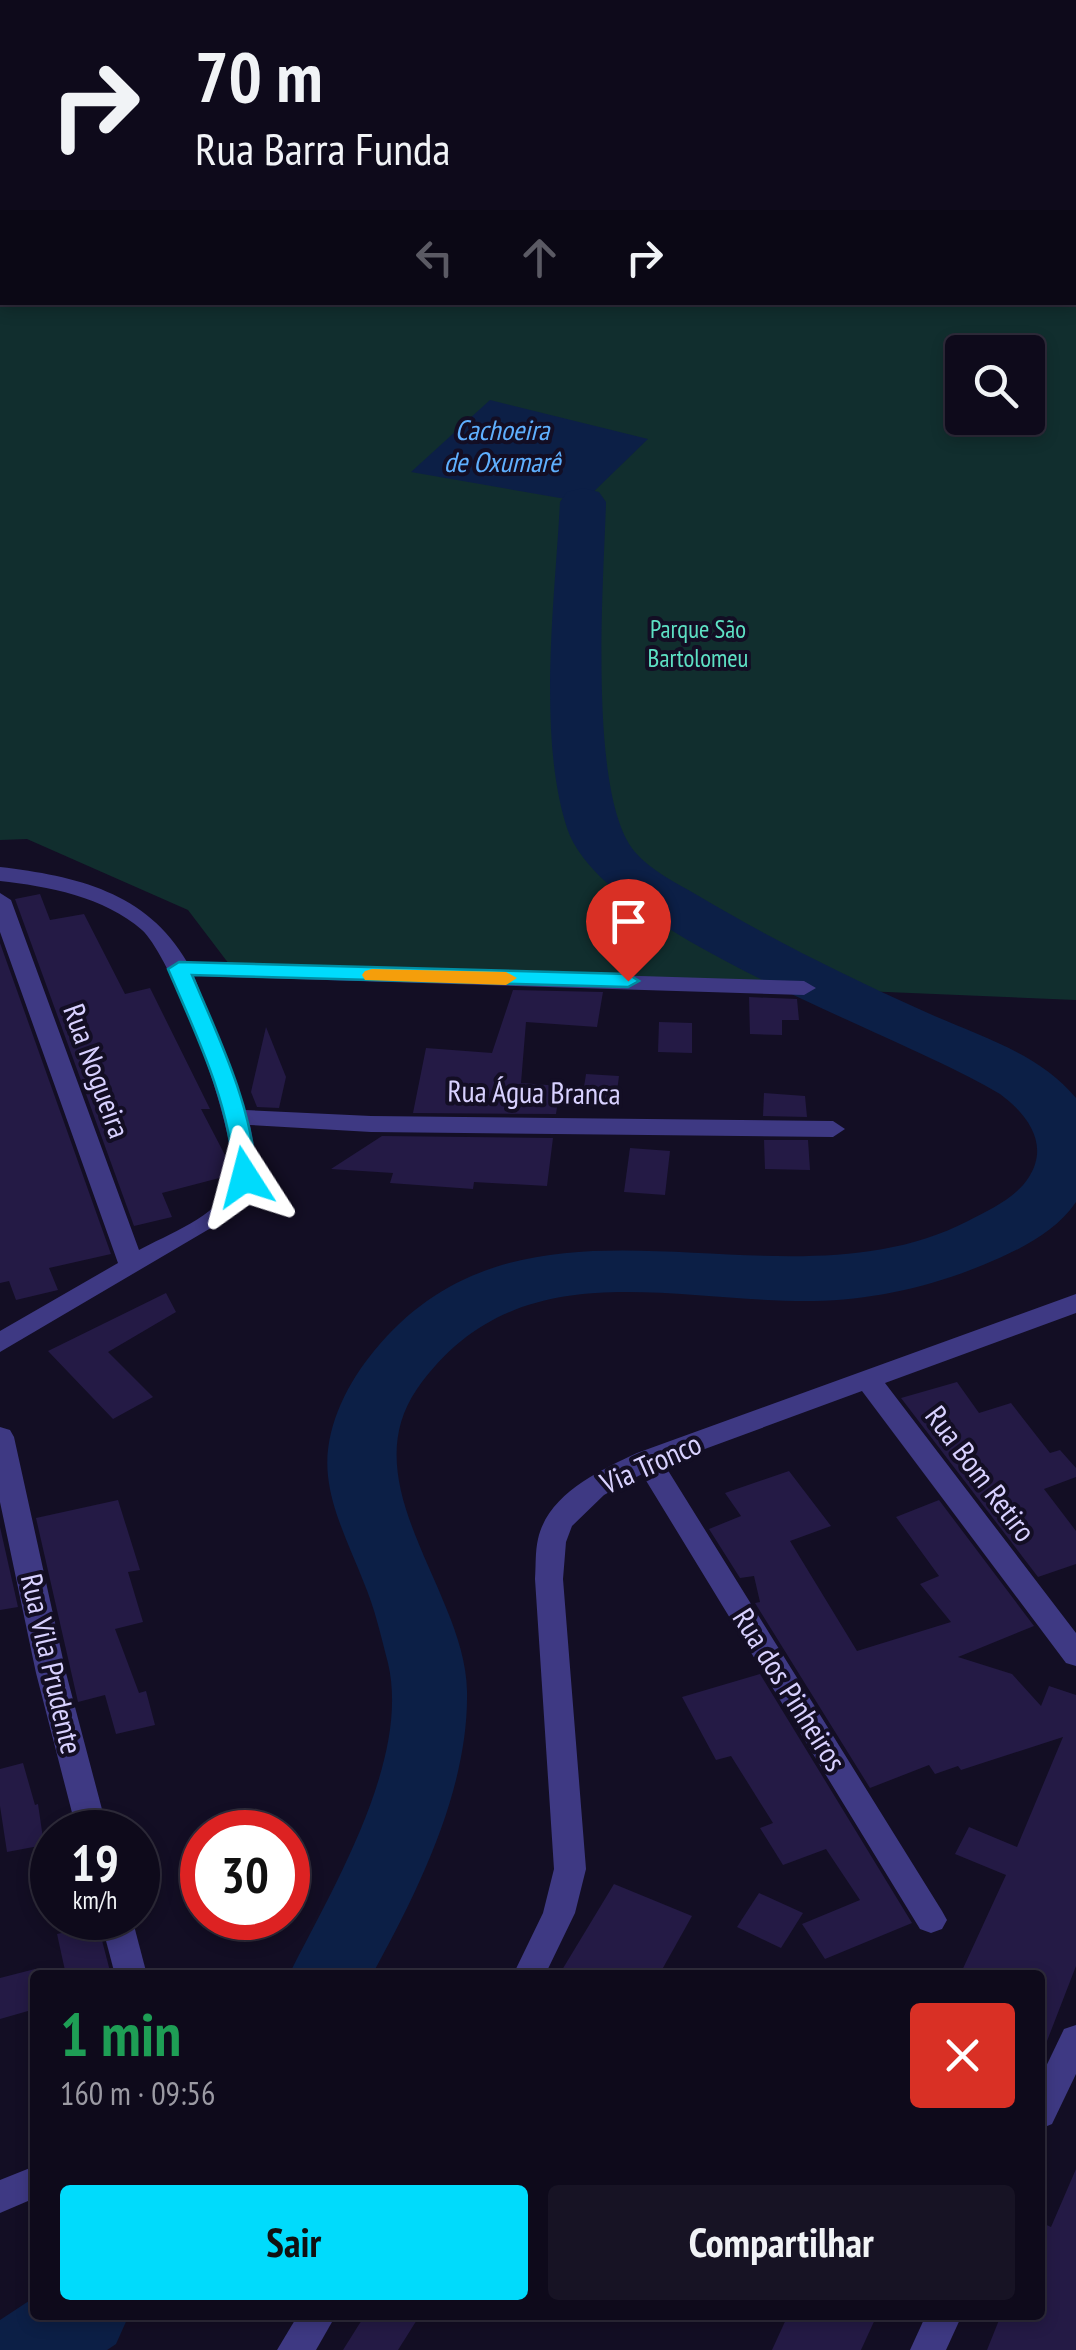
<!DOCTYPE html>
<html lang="pt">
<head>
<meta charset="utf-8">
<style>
	body { margin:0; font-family:"PT Sans Narrow",sans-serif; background:#171324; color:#f1f3f6; height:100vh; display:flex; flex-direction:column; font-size:38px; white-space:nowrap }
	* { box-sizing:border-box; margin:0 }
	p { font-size:32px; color:#9b9aa3 }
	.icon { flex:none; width:55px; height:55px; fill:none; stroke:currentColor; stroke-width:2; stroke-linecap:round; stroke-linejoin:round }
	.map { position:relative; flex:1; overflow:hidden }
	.side { position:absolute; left:30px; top:1970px; width:1015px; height:350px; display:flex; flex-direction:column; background:#0e0a1b; border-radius:10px; box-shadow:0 5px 15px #0003,0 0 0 2px #2e2b3a }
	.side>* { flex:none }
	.banner { position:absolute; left:0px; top:0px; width:1078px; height:305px; box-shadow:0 5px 15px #0003,0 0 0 2px #2e2b3a; background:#0e0a1b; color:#f1f3f6; overflow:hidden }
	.controls { position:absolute; left:945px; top:335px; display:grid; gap:20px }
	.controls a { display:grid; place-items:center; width:100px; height:100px; border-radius:10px; background:#0e0a1b; box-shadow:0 5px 15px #0003,0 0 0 2px #2e2b3a; font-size:50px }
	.speed { position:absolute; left:30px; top:1810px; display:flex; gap:20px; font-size:50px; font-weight:700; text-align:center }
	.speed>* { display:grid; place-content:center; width:130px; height:130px; border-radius:50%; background:#0e0a1b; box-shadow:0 5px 15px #0003,0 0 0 2px #2e2b3a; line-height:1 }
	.speed small { font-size:25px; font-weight:400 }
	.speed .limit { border:15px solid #d22; background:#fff; color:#111 }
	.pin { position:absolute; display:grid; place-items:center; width:85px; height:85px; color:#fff; margin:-102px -42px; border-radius:50% 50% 50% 0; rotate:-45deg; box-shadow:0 0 10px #0007 }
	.pin .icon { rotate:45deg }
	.me { position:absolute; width:110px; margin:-55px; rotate:351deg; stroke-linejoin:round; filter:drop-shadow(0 0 8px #0008) }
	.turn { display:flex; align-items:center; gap:35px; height:210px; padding:0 30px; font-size:45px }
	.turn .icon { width:130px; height:130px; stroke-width:2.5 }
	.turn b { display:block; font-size:70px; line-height:85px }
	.lanes { display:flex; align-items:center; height:95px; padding:0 30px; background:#0003; justify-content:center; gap:50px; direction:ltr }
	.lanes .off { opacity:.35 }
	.round { display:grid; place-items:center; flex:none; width:105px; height:105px; border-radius:10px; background:#171324 }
	.head { display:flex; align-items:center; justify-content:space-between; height:170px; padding:0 30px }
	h1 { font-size:60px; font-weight:600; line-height:75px; color:#1e9e55 }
	.action { display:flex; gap:20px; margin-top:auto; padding:20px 30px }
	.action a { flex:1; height:115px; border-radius:10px; background:#00dbfc; color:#111; font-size:40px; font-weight:600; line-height:115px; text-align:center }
	.action a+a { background:#171324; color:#f1f3f6 }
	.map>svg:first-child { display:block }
</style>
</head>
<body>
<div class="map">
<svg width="1076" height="2350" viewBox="0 0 1076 2350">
	<rect width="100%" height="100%" fill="#130e24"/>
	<!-- green -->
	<path fill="#112e2e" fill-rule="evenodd" d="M0,0L517,2H2V302H1075L1076,46V1000L229,964L188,910L27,839L0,840ZM962,352H1028V418H962Z"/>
	<!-- water -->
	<polygon fill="#0c1f46" points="490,400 648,439 583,502 411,472"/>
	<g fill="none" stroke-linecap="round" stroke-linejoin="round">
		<!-- river -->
		<g fill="#0c1f46" fill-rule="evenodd">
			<rect x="0" y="118" width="2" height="23"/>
			<rect x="1075" y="227" width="1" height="24"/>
			<path d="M583,488L599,492L606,502C604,578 587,796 635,852C651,871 677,883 697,895C769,938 844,975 919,1009C972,1034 1038,1051 1076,1098V1202C1055,1233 1017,1251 983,1265C930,1287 871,1300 814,1301C670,1303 516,1248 417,1389C351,1485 466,1593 467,1691C469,1789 418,1891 372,1975H289C331,1890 411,1761 388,1663C381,1636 375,1609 364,1583C351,1549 332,1513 328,1476C323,1431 346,1385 374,1351C530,1160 777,1319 968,1221C989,1210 1016,1198 1029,1177C1050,1144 1027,1114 1000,1094C902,1034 602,935 567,828C537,735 555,599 560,502L567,492Z"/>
			<polygon points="35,2297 35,2315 129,2315 116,2344 107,2350 0,2350 0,2320"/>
		</g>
	</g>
	<!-- building -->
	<g fill="#241a45">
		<polygon points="40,894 50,920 84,914 125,994 150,988 210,1109 201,1109 227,1159 227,1176 162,1193 172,1217 134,1226 15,899"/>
		<polygon points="0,943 111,1254 49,1268 58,1290 16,1300 9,1281 0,1283"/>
		<polygon points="513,990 603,992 597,1027 526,1022 521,1083 560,1086 556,1114 413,1113 426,1048 492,1053"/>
		<polygon points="749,997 797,999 799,1020 782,1020 782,1035 750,1034"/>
		<polygon points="659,1022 692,1023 692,1053 658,1052"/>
		<polygon points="266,1027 286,1077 279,1108 257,1107 251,1092"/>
		<polygon points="586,1074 619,1076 615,1107 581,1106"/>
		<polygon points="764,1093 805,1096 807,1117 763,1116"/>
		<polygon points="382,1136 553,1138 547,1186 474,1182 473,1189 390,1183 393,1173 331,1169"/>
		<polygon points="764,1140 808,1140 810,1170 765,1169"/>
		<polygon points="630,1148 670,1151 665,1195 624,1192"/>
		<polygon points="166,1293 176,1312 108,1352 153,1397 113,1419 48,1351"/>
		<polygon points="957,1382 979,1413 1011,1403 1050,1453 1060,1450 1076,1468 1076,1477 1044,1489 1076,1531 1076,1564 1038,1577 901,1398"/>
		<polygon points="789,1471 831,1526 790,1541 857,1651 951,1622 920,1584 939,1576 896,1517 939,1500 1034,1626 958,1657 1012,1674 1041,1706 1049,1686 1076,1695 1076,1966 1042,2054 1040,1975 960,1975 1006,1875 955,1854 969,1827 1017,1847 1063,1737 961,1770 958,1766 935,1774 929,1765 870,1788 755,1603 760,1602 754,1576 740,1578 709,1529 741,1516 725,1493"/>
		<polygon points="118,1500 140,1570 128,1572 143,1622 115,1629 139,1693 146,1691 155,1725 116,1734 105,1695 78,1702 36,1518"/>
		<polygon points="0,1527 18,1607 0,1610"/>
		<polygon points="760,1674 912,1923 825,1959 802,1924 860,1900 826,1849 783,1865 760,1828 773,1823 731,1756 716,1760 682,1697"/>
		<polygon points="23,1763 35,1805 38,1804 44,1845 7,1852 0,1806 0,1769"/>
		<polygon points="614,1884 692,1916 659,1975 559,1975"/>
		<polygon points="759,1893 803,1913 781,1948 737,1927"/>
		<polygon points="98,1925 111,1975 66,1975 57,1934"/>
		<polygon points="35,1969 35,2009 0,2019 0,1978"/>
		<polygon points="1076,2169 1076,2350 987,2350 1001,2315 1040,2315 1040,2222 1051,2227"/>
		<polygon points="365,2315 420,2315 398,2350 343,2350"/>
		<polygon points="788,2315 877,2315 861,2350 772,2350"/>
	</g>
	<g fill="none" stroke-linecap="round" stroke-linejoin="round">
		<!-- street -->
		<g fill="#3e3983" fill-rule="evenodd">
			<polygon points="514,0 538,0 539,2 516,2"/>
			<polygon points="565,0 580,0 581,2 567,2"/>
			<polygon points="708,0 728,0 729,2 710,2"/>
			<polygon points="847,0 869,0 870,2 849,2"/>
			<rect x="1075" y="39" width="1" height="8"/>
			<path d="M0,867C76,876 147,892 187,962L804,981L816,988L804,995L194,976L245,1110L371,1116L833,1121L845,1129L833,1137L371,1132L250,1125C258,1162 262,1187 233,1215L0,1352V1331L118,1263L0,932V893L11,900L139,1250C166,1235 219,1216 230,1185C245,1146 173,958 142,930C105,897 47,886 0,881Z"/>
			<path d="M1076,1294V1313L885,1383L1076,1633V1666L1066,1663L862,1391L664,1464L942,1911L947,1920L942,1929L931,1933L920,1929L642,1474L604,1495L572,1526L566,1542L563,1579L586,1869L575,1913L545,1975H513L543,1913L554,1869L535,1579C536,1566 535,1552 538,1539C548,1494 599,1471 637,1453Z"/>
			<polygon points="0,1427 10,1430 14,1437 66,1673 108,1832 77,1832 36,1673 0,1502"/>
			<polygon points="100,1918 132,1918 147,1975 115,1975"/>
			<polygon points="1076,2025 1076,2074 1052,2124 1040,2129 1040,2079 1064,2029"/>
			<polygon points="35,2166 35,2198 0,2213 0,2180"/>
			<polygon points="298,2315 336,2315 316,2350 277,2350"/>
			<polygon points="926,2315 962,2315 946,2350 910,2350"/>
		</g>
	</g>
	<!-- route -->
	<path fill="#00dbfc" stroke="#008ea4" stroke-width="2.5" d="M179,962L628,974L639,981L628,987L192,975C219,1038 253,1108 256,1177L245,1185L234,1177C231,1106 196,1034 168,969Z"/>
	<!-- slow -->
	<polygon fill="#f59e0b" points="372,969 506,972 517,978 506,985 365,980 362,975 365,971"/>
	<g text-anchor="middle" stroke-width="8" stroke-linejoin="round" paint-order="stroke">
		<!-- far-park labels -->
		<g font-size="25" fill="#5de0c3" stroke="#130e24">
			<text x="698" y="638">Parque São<tspan x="698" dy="29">Bartolomeu</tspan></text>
		</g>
		<!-- far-water labels -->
		<g font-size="28" font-style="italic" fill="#5fb0ff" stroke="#130e24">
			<text x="502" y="440">Cachoeira<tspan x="502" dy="32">de Oxumarê</tspan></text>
		</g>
		<!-- street labels -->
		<g font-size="30" fill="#d8d1ff" stroke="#130e24">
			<text transform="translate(96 1071) rotate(70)" y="10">Rua Nogueira</text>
			<text transform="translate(534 1093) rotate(1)" y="10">Rua Água Branca</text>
			<text transform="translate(651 1464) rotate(-24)" y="10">Via Tronco</text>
			<text transform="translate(980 1474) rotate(53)" y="10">Rua Bom Retiro</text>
			<text transform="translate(51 1664) rotate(77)" y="10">Rua Vila Prudente</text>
			<text transform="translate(789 1690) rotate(58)" y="10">Rua dos Pinheiros</text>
		</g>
	</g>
</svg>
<div class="controls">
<a><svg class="icon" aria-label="search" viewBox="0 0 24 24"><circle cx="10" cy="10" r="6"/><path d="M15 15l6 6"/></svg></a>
</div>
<div class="speed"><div>19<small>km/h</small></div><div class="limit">30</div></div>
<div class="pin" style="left:628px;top:981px;background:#d93025"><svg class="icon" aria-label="arrive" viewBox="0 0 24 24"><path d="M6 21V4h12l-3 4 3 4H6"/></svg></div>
<svg class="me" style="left:245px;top:1177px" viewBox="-20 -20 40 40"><path d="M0-17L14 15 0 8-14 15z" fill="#00dbfc" stroke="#fff" stroke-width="4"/></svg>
<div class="banner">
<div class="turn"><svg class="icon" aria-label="right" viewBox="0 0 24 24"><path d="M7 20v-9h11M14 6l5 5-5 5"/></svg><div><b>70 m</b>Rua Barra Funda</div></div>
<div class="lanes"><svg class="icon off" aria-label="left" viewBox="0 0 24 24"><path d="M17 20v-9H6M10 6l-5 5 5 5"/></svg><svg class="icon off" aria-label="ahead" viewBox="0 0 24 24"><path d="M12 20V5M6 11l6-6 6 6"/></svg><svg class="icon" aria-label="right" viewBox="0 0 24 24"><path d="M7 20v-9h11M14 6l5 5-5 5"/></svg></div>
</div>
<section class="side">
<div class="head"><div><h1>1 min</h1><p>160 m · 09:56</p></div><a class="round" style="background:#d93025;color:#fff"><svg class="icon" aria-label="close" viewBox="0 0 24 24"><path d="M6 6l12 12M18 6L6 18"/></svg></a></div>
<div class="action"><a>Sair</a><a>Compartilhar</a></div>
</section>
</div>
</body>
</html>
